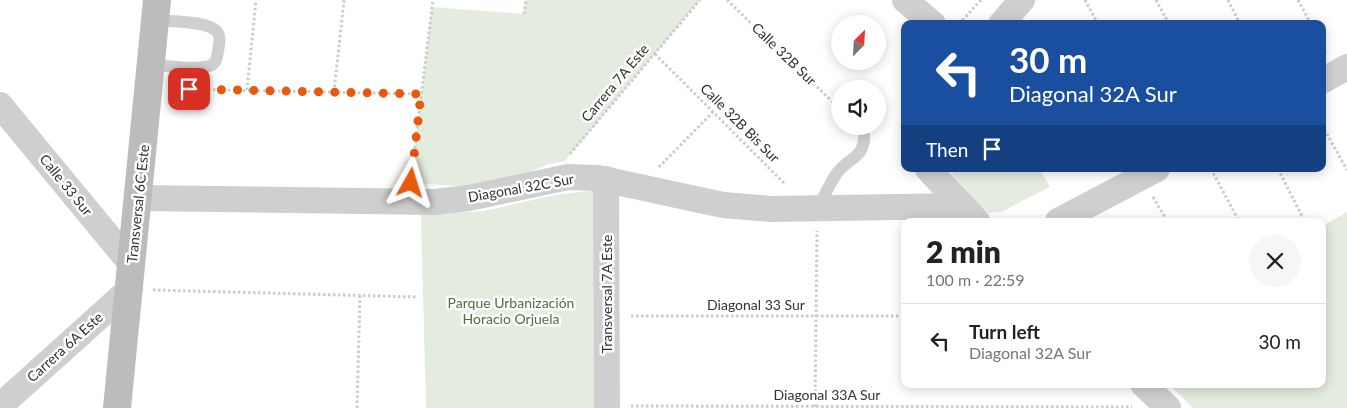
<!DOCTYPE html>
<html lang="en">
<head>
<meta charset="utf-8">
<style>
	body { margin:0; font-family:Lato,sans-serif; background:#f6f6f6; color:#222; height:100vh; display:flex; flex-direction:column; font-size:19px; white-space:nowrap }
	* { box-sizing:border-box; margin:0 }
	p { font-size:16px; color:#767676 }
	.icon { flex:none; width:28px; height:28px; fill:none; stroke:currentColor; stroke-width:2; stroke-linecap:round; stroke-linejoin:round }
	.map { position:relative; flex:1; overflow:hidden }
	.details { position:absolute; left:901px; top:218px; width:425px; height:170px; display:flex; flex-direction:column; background:#fff; border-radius:10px; box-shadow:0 2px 12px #0003 }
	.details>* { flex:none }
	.top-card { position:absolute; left:901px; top:20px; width:425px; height:152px; border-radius:10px; box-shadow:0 2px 12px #0003; background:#1a4fa0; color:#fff; overflow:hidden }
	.needle { width:32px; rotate:24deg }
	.fabs { position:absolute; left:831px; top:15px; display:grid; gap:10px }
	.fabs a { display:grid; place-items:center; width:55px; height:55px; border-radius:50%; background:#fff; box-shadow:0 2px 12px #0003; font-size:25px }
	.pin { position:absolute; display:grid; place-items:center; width:42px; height:42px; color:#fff; margin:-21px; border-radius:10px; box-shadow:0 2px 8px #0006 }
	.me { position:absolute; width:55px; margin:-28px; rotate:6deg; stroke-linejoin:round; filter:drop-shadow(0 0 4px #0008) }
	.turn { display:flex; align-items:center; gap:18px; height:105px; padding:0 25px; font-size:22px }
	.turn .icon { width:65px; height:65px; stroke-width:2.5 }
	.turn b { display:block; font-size:35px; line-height:42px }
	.then { display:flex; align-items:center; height:48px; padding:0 25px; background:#0003; gap:10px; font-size:19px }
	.round { display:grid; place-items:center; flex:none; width:52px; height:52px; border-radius:26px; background:#f6f6f6 }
	.head { display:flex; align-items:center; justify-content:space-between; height:85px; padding:0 25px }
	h1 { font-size:30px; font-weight:800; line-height:38px }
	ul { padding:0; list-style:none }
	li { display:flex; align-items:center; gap:15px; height:75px; padding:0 25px; border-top:1px solid #e0e0e0 }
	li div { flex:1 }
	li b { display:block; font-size:19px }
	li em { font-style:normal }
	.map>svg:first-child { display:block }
</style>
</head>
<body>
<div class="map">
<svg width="1347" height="408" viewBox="0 0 1347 408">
	<rect width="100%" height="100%" fill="#fff"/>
	<!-- green -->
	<g fill="#e4ebdf">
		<polygon points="526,0 700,0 565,161 549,164 520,176 471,187 411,183 432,7 524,14"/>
		<polygon points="948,169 1040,169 1050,187 1001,212 989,213 978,204"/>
		<polygon points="595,190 601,408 426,408 421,215 484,211 555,195"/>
		<polygon points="1347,212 1347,408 1193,408 1169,384 1322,384 1323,226"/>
	</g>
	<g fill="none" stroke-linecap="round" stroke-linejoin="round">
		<!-- path -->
		<g stroke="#ccc" stroke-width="3" stroke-dasharray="2.5 2.5" stroke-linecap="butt">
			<polyline points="727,0 840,109"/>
			<polyline points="1085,0 1098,24"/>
			<polyline points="1156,0 1169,24"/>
			<polyline points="1228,0 1240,24"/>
			<polyline points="1298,0 1311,24"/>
			<polyline points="524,14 526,0"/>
			<polyline points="959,24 981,0"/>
			<polyline points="1322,46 1326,53"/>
			<polyline points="655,54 785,184"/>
			<polyline points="173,89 421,94"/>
			<polyline points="247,90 256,0"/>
			<polyline points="334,92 344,0"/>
			<polyline points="1322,125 1347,170"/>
			<polyline points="570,154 700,0"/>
			<polyline points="659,167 713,112"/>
			<polyline points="1211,169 1239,221"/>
			<polyline points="1278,169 1304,220"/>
			<polyline points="411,178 433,0"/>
			<polyline points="1153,197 1167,221"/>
			<polyline points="153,290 417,297"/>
			<polyline points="631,316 905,316"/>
			<polyline points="631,406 1132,407"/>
			<polyline points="815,407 817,231"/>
			<polyline points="357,408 360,295"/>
		</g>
		<!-- lane -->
		<g stroke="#cfcfcf" stroke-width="12">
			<path d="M151,65C168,65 194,71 209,66C216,64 217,58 218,51C219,46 221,38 218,33C210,20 170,22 155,20"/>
			<path d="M818,209C824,197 829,184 837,173C850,156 866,158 864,132"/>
		</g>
		<!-- street -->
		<g stroke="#cfcfcf" stroke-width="26">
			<polyline points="905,0 933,24"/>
			<polyline points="1001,24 1022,0"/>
			<polyline points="1322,81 1347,67"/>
			<polyline points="0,105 132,265"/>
			<polyline points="928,169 977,221"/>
			<polyline points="606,179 607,408"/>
			<polyline points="138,198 435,202 469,198 568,177 598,178 723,205 771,209 961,206"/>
			<polyline points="1058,221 1157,169"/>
			<polyline points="1143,384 1168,408"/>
			<polyline points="0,406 130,289"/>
		</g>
		<!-- secondary -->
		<polyline stroke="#bcbcbc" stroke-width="28" points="117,408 157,0"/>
	</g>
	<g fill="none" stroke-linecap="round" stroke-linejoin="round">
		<!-- route -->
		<polyline stroke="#ea580c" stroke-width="9" stroke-dasharray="0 16.2" points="189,89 421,94 411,183"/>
	</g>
	<g text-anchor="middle" stroke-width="5" stroke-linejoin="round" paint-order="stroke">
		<!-- street labels -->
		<g font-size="14" fill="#323232" stroke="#fff">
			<text transform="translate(784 54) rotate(44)" y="5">Calle 32B Sur</text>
			<text transform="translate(615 83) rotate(-50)" y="5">Carrera 7A Este</text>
			<text transform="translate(740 123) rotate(45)" y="5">Calle 32B Bis Sur</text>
			<text transform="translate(66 185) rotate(51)" y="5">Calle 33 Sur</text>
			<text transform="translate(521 188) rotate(-10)" y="5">Diagonal 32C Sur</text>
			<text transform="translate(138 204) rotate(-84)" y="5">Transversal 6C Este</text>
			<text transform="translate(607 294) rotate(-90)" y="5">Transversal 7A Este</text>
			<text x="756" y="310">Diagonal 33 Sur</text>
			<text transform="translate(65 347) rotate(-42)" y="5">Carrera 6A Este</text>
			<text x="827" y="400">Diagonal 33A Sur</text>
		</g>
		<!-- park labels -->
		<g font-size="14" fill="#526c41" stroke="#fff">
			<text x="511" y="308">Parque Urbanización<tspan x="511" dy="16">Horacio Orjuela</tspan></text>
		</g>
	</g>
</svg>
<div class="fabs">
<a><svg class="needle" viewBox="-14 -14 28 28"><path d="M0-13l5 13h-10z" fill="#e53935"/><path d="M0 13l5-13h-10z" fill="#767676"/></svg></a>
<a><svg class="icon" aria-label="sound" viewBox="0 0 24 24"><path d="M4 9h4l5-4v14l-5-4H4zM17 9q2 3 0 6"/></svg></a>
</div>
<div class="pin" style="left:189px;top:89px;background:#d93025"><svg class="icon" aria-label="arrive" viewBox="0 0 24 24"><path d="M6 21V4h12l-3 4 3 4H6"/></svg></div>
<svg class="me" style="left:411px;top:183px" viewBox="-20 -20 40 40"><path d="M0-17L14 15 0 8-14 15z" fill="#ea580c" stroke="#fff" stroke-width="4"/></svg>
<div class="top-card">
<div class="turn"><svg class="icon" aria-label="left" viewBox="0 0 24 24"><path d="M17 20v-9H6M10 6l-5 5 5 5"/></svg><div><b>30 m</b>Diagonal 32A Sur</div></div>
<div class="then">Then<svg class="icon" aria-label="arrive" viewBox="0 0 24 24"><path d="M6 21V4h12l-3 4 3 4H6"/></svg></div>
</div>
<section class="details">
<div class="head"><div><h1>2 min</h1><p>100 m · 22:59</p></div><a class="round"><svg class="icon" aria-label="close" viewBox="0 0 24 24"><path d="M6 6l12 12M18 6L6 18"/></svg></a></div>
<ul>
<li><svg class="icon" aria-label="left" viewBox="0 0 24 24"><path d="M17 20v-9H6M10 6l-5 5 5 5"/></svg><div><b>Turn left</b><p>Diagonal 32A Sur</p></div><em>30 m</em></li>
</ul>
</section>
</div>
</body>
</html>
